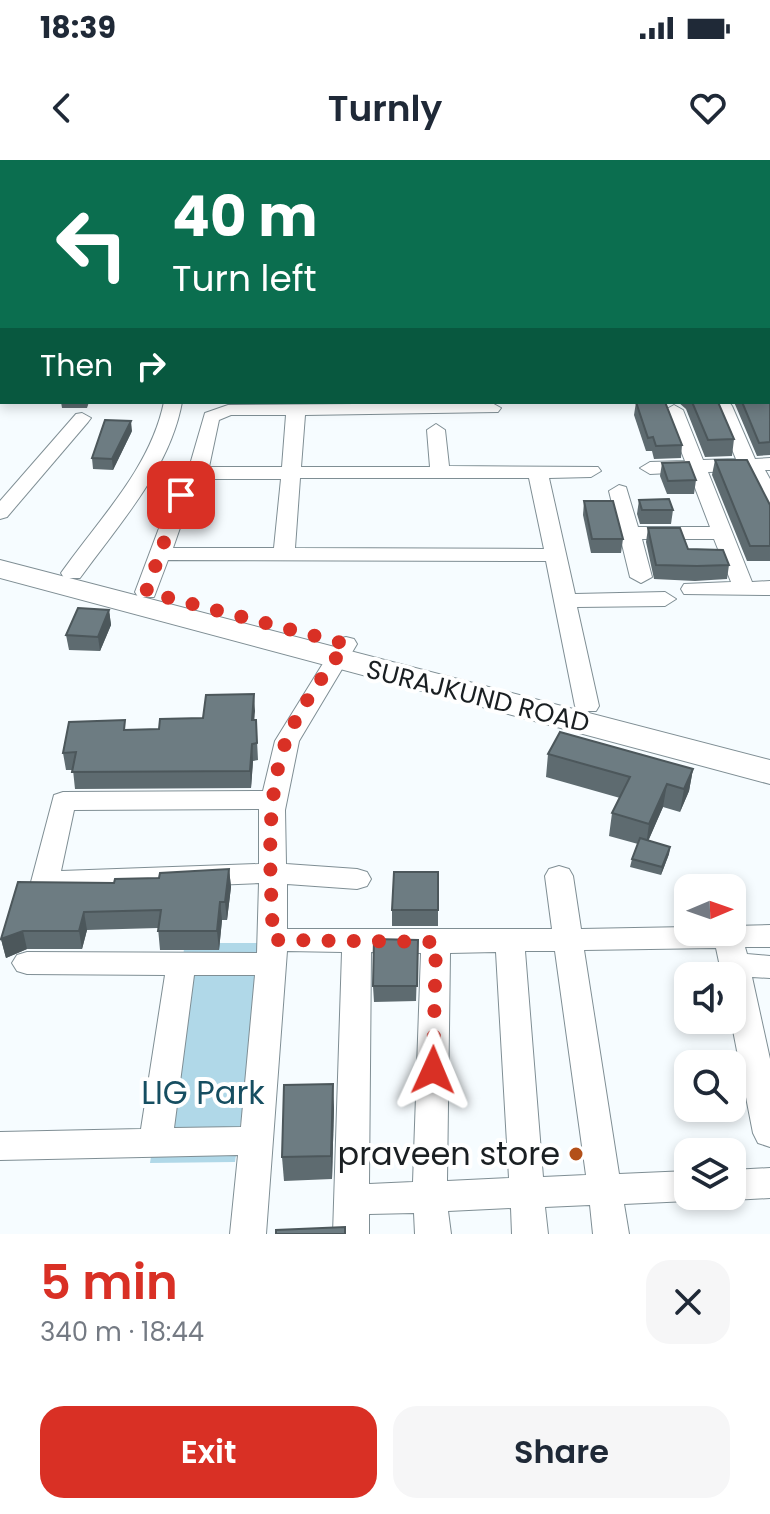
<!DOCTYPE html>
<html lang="en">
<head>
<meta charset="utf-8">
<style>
	body { margin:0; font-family:Poppins,sans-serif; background:#f6f6f7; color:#1f2937; height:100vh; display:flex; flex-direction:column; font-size:30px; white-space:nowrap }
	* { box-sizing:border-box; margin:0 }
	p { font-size:26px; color:#747a83 }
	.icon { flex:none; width:44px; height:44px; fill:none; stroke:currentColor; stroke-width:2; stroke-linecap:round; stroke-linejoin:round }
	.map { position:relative; height:1074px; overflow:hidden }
	.panel { display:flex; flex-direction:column; background:#fff; flex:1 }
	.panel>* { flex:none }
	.banner { position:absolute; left:0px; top:0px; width:770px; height:244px; box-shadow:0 4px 12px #0003; background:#0b6e4f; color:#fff; overflow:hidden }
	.needle { width:52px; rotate:88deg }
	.tools { position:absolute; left:674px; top:714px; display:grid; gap:16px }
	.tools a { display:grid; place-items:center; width:72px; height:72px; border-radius:16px; background:#fff; box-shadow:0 4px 12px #0003; font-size:40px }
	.pin { position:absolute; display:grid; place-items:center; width:68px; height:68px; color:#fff; margin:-34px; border-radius:16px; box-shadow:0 4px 12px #0006 }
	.me { position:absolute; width:88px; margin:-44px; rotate:1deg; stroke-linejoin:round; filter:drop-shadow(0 0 6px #0008) }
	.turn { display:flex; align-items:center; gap:28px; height:168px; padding:0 40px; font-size:36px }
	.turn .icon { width:104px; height:104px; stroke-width:2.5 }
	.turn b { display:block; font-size:56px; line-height:68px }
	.then { display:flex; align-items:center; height:76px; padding:0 40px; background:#0003; gap:16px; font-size:30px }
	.round { display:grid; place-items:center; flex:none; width:84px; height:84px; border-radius:24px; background:#f6f6f7 }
	.headline { display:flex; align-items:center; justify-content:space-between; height:136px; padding:0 40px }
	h1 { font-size:48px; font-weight:600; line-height:60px; color:#d93025 }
	.cta { display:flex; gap:16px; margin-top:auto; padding:16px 40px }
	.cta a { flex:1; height:92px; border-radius:24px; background:#d93025; color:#fff; font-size:32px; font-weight:600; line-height:92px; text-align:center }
	.cta a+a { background:#f6f6f7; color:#1f2937 }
	.status { display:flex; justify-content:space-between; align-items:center; height:56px; padding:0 40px; background:#fff; direction:ltr }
	.status svg { height:22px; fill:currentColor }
	header { display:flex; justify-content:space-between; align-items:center; height:104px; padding:0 40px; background:#fff; font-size:36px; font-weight:600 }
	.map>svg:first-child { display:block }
</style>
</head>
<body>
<div class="status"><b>18:39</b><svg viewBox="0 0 49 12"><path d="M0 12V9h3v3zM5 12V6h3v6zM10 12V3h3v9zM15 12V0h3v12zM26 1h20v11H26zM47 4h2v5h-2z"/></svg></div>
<header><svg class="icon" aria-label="back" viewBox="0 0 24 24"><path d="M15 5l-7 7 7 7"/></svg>Turnly<svg class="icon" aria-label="heart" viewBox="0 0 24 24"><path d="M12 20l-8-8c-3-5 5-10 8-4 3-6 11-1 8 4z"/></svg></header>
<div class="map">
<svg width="770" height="1074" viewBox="0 0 770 1074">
	<rect width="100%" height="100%" fill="#f6fcff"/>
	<!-- green -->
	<polygon fill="#b0d8e8" points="185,783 267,783 235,1002 150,1003"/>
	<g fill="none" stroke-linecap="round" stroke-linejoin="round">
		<!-- street casing -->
		<g stroke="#7f8e94" stroke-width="2">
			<g id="street">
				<polygon points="191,0 212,0 213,2 192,2"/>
				<polygon points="299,0 323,0 324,2 300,2"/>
				<rect x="484" y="0" width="12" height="2"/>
				<polygon points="528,0 540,0 541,2 529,2"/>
				<polygon points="611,0 623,0 624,2 612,2"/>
				<polygon points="658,0 670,0 671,2 659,2"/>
				<rect x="740" y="0" width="12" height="2"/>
				<rect x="768" y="73" width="2" height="8"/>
				<rect x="0" y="113" width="2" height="10"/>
				<polygon points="768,117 770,118 770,131 768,130"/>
				<rect x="768" y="208" width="2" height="14"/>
				<path d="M164,242H182C170,309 119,364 80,418H64L61,413C99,359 150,309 164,242Z"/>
				<polygon points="717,242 729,242 732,246 755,299 770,298 770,310 765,310 770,319 770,346 760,340 746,311 708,312 752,422 770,421 770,435 684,434 681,429 684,424 731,422 714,379 642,379 652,417 641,423 630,417 609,331 619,325 626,327 638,367 710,367 689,312 650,314 640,308 650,302 685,301 665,250 674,245 683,250 703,300 736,299 714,246"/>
				<path d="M492,243L501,248L498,252L305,255L301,307H430L427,270L436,264L445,270L449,306L598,307L601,311L591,317L549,318L575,434L665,432L676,439L665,446L577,447L599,546L596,551H578L575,546L546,401L168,400L154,437H138L135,432L179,315L189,308L205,253L228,245ZM231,255H286L282,307H209L219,260ZM300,318H529L544,389L295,388ZM197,319H281L274,388H173Z"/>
				<polygon points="82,253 91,258 88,262 7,357 0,359 0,341 76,254"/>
				<path d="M346,477L354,479L357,484L299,581L285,650L286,704L357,709L367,712L371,719L367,726L357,729L287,724V769H552L545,716L549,709L559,706L569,709L573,716L581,769L688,767V772H732V766L770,765V787H745L747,794L770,796V818L752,817L770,899V987L758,983L753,973L731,860L732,816H722L716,788L584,790L619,1014L688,1011V1036L700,1037L688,1041L624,1044L629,1074H593L590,1045L545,1047L548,1074H512L511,1048L448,1051L451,1074H415L414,1053L369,1054V1074H333L342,792L287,791L266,1074H230L238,995L0,1000V972L141,969L165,815L27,814L17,811L12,803L17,795L27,792L257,793L259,723L45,732L35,729L31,722L54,635L63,632L263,631L275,581L335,484L338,479ZM259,649V704L61,711L74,650ZM525,791H555L586,1015L543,1017ZM371,792L421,793L413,1022L369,1024ZM496,792L509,1018L447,1021L450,793ZM194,815H255L241,967L174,968Z"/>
				<polygon points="770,1008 770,1038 732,1040 721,1036 732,1036 732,1010"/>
			</g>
		</g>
		<!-- secondary casing -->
		<g stroke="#7f8e94" stroke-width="2">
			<polygon id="secondary" points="0,400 770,600 770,624 0,418"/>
		</g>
		<!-- street -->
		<use href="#street" fill="#fff" fill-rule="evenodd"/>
		<!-- secondary -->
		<use href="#secondary" fill="#fff" fill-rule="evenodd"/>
	</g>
	<!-- wall -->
	<g fill="#5e6b70">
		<rect x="388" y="0" width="98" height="2"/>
		<polygon points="768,137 770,138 770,169 768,169"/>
		<polygon points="770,233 770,295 757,296 734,242 768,242"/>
		<polygon points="31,242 89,242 87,248 62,248 61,242"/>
		<polygon points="636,242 682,285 681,298 654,299 652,291 646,291 634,255"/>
		<polygon points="678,242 718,242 734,279 732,296 705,297 686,249"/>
		<polygon points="132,271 113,310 93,309 92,298"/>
		<polygon points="715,300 770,345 770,401 747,401 712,315"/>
		<polygon points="662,303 696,320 694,334 667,334 660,316"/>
		<polygon points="639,340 673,350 671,364 640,364 637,354"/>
		<polygon points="584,341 623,379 621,393 591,393 583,355"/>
		<polygon points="648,368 688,389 729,405 727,419 695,421 654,419 646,382"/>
		<polygon points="109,450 111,465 100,491 69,490 66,475"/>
		<polygon points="254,534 254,560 256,560 258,600 253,601 251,628 75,629 73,610 66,610 63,593 126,570 159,569 203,558"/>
		<polygon points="548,594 693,609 689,631 680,652 663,647 648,681 670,687 669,694 661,715 630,707 632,699 638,684 609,676 612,653 620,638 546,617"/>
		<polygon points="229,709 231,727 227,760 222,760 219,790 160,790 158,768 87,770 82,789 27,789 6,798 1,779 114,723"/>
		<polygon points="438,712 438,766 392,766 392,750"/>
		<polygon points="418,780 416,841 374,842 373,826"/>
		<polygon points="334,947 332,1019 284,1021 282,997"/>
	</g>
	<!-- shaded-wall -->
	<g fill="#4c575b">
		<polygon points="131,261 132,271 113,310 112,299"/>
		<polygon points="109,450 111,465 100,491 98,477"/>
		<polygon points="254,534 255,551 253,577 252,560"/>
		<polygon points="252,584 253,601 251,628 250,611"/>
		<polygon points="693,609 689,631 680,652 684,629"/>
		<polygon points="667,624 663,647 646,686 649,664"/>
		<polygon points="670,687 669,694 661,715 662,707"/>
		<polygon points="229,709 231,727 227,760 225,742"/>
		<polygon points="220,742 222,760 219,790 217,771"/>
		<polygon points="84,752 87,770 82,789 79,771"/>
		<polygon points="23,771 27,789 6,798 1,779"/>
		<polygon points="333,924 334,947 332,1019 331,996"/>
	</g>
	<!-- building -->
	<g fill="#6d7c82" stroke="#4c575b" stroke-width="2">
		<rect x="453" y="0" width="33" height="2"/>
		<polygon points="545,0 566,0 567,2 545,2"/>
		<rect x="628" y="0" width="36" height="2"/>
		<rect x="768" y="7" width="2" height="19"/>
		<rect x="768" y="41" width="2" height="20"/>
		<polygon points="768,137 770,138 770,158 768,158"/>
		<polygon points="768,228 770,233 770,282 759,283 742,242 768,242"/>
		<polygon points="636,242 665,242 682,285 656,286 653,277 648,278"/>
		<polygon points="692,242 718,242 734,279 708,280"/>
		<polygon points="105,260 131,261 112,299 92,298"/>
		<polygon points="715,300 747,300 770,345 770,386 750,386"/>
		<polygon points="689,302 696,320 668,321 662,303"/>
		<polygon points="669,339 673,350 642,350 639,340"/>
		<polygon points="584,341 613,341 623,379 592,379"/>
		<polygon points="648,368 680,368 688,389 723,390 729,405 697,406 656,405"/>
		<polygon points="78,448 109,450 98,477 66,475"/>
		<polygon points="254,534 252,560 256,560 257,583 252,584 250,611 72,612 76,592 63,593 69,562 125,560 124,570 159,569 160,559 203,558 206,535"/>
		<polygon points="560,572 693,609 684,629 667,624 649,664 612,653 630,617 548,594"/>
		<polygon points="640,678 670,687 662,707 632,699"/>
		<polygon points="229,709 225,742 220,742 217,771 158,771 161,750 84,752 79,771 23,771 1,779 18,722 114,723 115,719 159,718 160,713"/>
		<polygon points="394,712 438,712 438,750 392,750"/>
		<polygon points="374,779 418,780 417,826 373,826"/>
		<polygon points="333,924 331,996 282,997 284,925"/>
		<polygon points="345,1067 345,1074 276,1074 276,1070"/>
	</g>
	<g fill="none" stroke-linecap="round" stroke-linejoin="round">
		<!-- route -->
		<path stroke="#d93025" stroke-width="14" stroke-dasharray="0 25.2" d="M181,335L146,432L346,484C323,517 292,556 281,596C265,655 271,719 273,780L436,782L433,910"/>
	</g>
	<!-- markers -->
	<circle fill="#b35019" stroke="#fff" stroke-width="3" cx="576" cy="994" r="8"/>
	<g text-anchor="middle" stroke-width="8" stroke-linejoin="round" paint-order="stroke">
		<!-- street labels -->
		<g font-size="26" fill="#1a1f22" stroke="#fff">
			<text transform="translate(478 536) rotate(14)" y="9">SURAJKUND ROAD</text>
		</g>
		<!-- near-park labels -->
		<g font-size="32" fill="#164e61" stroke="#fff">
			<text x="203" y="944">LIG Park</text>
		</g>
		<!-- near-poi labels -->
		<g font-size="32" fill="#1a1f22" stroke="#fff" text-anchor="end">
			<text x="560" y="1005">praveen store</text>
		</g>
	</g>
</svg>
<div class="tools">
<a><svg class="needle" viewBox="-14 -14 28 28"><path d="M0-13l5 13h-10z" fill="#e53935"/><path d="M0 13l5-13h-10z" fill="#747a83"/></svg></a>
<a><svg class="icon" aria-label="sound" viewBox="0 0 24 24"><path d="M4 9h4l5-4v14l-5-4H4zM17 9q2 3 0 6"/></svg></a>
<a><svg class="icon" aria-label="search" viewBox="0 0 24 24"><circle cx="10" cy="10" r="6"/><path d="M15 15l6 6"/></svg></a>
<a><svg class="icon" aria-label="layers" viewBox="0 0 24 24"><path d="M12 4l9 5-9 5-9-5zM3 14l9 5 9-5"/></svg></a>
</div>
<div class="pin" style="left:181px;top:335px;background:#d93025"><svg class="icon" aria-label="arrive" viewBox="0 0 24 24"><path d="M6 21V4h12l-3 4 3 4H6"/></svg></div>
<svg class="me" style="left:433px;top:910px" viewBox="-20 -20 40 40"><path d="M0-17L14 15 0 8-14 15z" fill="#d93025" stroke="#fff" stroke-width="4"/></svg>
<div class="banner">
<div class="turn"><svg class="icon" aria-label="left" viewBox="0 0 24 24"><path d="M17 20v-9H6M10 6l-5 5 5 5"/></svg><div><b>40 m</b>Turn left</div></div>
<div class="then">Then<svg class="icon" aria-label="right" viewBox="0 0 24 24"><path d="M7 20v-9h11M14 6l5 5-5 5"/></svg></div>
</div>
</div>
<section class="panel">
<div class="headline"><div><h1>5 min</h1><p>340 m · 18:44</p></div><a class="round"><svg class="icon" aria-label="close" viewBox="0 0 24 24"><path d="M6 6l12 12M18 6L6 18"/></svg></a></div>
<div class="cta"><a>Exit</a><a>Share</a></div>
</section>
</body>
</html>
